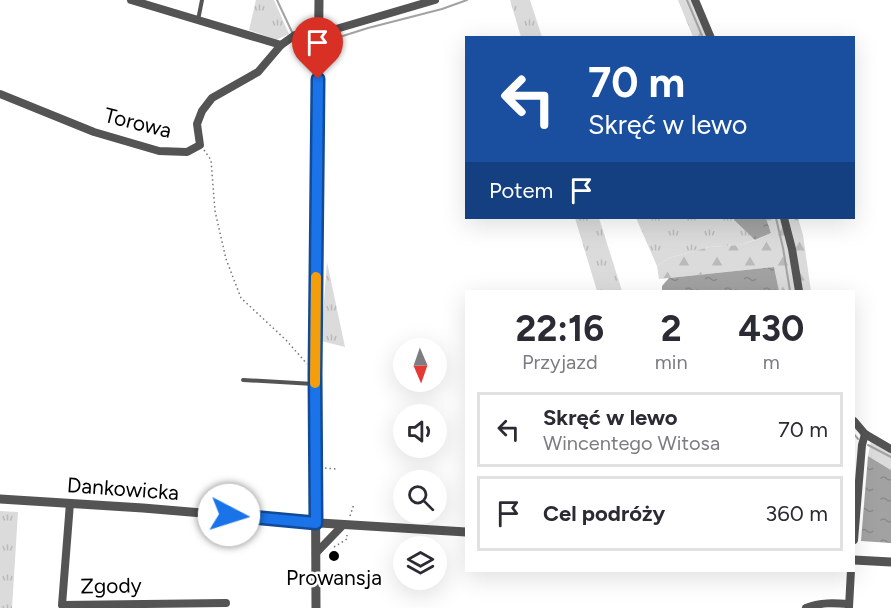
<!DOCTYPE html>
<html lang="pl">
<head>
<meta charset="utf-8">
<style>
	body { margin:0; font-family:Figtree,sans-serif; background:#f7f7f7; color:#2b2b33; height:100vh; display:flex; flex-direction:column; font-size:22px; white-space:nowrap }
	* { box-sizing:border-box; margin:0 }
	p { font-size:20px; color:#7c7c81 }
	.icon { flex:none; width:33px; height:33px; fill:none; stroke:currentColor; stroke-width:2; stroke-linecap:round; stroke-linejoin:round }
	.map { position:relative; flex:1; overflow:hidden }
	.sheet { position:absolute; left:465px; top:290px; width:390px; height:282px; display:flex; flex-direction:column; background:#fff; border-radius:0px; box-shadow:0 6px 24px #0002 }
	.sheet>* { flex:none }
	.hud { position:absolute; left:465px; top:36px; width:390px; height:183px; border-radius:0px; box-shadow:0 6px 24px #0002; background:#1a4fa0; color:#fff; overflow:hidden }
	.needle { width:39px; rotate:178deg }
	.buttons { position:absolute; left:393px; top:338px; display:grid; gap:12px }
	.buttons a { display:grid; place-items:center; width:54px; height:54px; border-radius:50%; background:#fff; box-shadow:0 6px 24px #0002; font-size:30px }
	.pin { position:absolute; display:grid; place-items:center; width:51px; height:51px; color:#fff; margin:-62px -26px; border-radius:50% 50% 50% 0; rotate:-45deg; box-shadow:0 0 6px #0007 }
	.pin .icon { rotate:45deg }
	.me { position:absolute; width:66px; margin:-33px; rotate:95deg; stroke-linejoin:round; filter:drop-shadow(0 0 4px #0008) }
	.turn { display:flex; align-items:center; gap:21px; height:126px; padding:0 24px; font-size:27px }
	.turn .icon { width:78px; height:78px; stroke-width:2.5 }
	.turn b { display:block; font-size:42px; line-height:51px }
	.then { display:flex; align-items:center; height:57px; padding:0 24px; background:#0003; gap:12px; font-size:22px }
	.eta { display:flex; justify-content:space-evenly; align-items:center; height:102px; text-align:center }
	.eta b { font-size:36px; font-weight:700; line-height:42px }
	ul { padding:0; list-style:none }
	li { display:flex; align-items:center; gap:18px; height:75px; margin:0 12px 9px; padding:0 12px; border:3px solid #e1e1e2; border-radius:0px }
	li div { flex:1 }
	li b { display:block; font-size:22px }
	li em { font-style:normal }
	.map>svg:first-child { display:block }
</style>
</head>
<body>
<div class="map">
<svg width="891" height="608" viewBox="0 0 891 608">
	<defs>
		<pattern id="grass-tufts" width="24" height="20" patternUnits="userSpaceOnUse" patternTransform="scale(1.5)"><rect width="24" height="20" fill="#dbdbdb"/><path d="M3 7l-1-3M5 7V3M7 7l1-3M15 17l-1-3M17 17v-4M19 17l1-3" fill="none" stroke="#bababa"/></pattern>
		<pattern id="forest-firs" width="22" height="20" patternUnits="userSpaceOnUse" patternTransform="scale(1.5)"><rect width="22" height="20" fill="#dbdbdb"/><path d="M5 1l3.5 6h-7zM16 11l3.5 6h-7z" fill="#bababa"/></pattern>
		<pattern id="water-ripples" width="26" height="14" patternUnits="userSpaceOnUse" patternTransform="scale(1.5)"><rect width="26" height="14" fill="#a2a2a2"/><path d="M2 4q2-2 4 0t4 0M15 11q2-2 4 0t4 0" fill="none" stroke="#8a8a8a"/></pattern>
	</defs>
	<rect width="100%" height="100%" fill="#fff"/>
	<!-- grass -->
	<g fill="url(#grass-tufts)">
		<polygon points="256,0 274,0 289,34 276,40 249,30"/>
		<polygon points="510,0 530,0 542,37 521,37"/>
		<polygon points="575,218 599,218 622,291 597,291"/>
		<polygon points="636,218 734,218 734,220 755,240 739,245 709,247 669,258 657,266"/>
		<polygon points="327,262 345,347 321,341"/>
		<polygon points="0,511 18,512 12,608 0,608"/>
	</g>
	<!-- forest -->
	<g fill="url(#forest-firs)">
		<polygon points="678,0 692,0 709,37 693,37"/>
		<polygon points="766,218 798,218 803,235 811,291 779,291 774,267 659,279 657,266 669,258 709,247 739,245 756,240 771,233"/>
		<polygon points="871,441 891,453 891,470 868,456"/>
	</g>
	<!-- water -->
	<g fill="url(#water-ripples)">
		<polygon points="734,218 766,218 771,233 755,240 734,220"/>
		<polygon points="774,267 779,291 662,291 662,286 669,278"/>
		<polygon points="868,456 891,470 891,543 861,541"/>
	</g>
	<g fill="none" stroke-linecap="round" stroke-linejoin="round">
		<!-- stream -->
		<g stroke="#a2a2a2" stroke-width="2">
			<polyline points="277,0 292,32"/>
			<polyline points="687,0 703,38"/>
			<polyline points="305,38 314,41"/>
			<polyline points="327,41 368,28 442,9 467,0"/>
			<polyline points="776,218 783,248 790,291"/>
			<polyline points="854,434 858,439"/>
			<polyline points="868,445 891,457"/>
		</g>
		<!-- path -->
		<g stroke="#767676" stroke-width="1.5" stroke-dasharray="1.5 3" stroke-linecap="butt">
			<polyline points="204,150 211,160 215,211 226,259 241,298 286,340 307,364"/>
			<polyline points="325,468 336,469"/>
			<polyline points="350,516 354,504"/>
			<polyline points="334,547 347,539 347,535"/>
		</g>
		<!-- service -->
		<g stroke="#545454" stroke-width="4">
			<polyline points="198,20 202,0"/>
			<polyline points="243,380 314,384"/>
		</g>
		<!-- minor -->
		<g stroke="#545454" stroke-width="8">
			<polyline points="131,0 281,45"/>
			<polyline points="695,0 711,38"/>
			<polyline points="0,94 94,132 159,151 187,152 200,145 197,124 202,111 212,98 258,72 281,45 295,35 319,34 435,0"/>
			<polyline points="784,218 792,249 799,291"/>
			<polyline points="854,421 865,434 891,449"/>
			<polyline points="70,503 62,605 226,603"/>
			<polyline points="854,540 862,445 865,434"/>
			<polyline points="316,553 343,525"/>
			<polyline points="849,607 851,570"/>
			<path d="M806,608C820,602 835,603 849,604"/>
		</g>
		<!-- tertiary -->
		<g stroke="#545454" stroke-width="9">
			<polyline points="0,499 143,508 320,523 466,532"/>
			<polyline points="854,560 891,562"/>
			<polyline points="316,608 315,374 319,0"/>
		</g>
	</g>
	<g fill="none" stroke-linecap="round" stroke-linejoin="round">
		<!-- route casing -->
		<g stroke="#114b97" stroke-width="15">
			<polyline id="route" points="229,515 316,523 315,374 318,79"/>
		</g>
		<!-- route -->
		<use href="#route" stroke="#1a73e8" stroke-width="10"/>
		<!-- slow -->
		<polyline stroke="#f59e0b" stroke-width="10" points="315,383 316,277"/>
	</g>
	<!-- markers -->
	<circle fill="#000" stroke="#fff" stroke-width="2" cx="334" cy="556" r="6"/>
	<g text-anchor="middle" stroke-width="5" stroke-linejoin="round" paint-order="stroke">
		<!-- street labels -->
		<g font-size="21" fill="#000" stroke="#fff">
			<text transform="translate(138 123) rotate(14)" y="7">Torowa</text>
			<text transform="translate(123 489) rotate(4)" y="7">Dankowicka</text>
			<text transform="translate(111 586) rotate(-1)" y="7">Zgody</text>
		</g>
		<!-- poi labels -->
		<g font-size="21" fill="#000" stroke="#fff">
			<text x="334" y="585">Prowansja</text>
		</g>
	</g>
</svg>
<div class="buttons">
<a><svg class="needle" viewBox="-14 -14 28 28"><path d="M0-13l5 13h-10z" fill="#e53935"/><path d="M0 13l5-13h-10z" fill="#7c7c81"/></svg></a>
<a><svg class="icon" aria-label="sound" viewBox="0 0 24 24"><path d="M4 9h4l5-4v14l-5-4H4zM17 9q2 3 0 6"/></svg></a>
<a><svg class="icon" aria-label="search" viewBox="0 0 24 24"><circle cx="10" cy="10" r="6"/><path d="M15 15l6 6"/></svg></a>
<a><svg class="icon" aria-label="layers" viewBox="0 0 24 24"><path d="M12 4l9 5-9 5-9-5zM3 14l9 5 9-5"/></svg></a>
</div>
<div class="pin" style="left:318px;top:79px;background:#d93025"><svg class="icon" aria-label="arrive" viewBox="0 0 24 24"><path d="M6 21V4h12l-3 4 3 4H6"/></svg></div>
<svg class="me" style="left:229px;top:515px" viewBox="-20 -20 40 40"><circle r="19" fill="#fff"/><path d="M0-13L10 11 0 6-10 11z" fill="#1a73e8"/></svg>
<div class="hud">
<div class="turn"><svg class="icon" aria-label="left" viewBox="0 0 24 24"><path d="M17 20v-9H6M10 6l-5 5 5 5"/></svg><div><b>70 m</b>Skręć w lewo</div></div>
<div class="then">Potem<svg class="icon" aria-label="arrive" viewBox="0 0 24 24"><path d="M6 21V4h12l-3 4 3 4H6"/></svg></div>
</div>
<section class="sheet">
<div class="eta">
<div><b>22:16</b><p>Przyjazd</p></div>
<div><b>2</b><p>min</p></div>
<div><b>430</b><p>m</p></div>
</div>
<ul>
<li><svg class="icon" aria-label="left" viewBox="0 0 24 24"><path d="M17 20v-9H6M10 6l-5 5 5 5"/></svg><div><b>Skręć w lewo</b><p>Wincentego Witosa</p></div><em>70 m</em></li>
<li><svg class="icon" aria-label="arrive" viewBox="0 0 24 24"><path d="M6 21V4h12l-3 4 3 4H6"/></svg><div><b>Cel podróży</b></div><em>360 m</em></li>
</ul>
</section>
</div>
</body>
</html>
